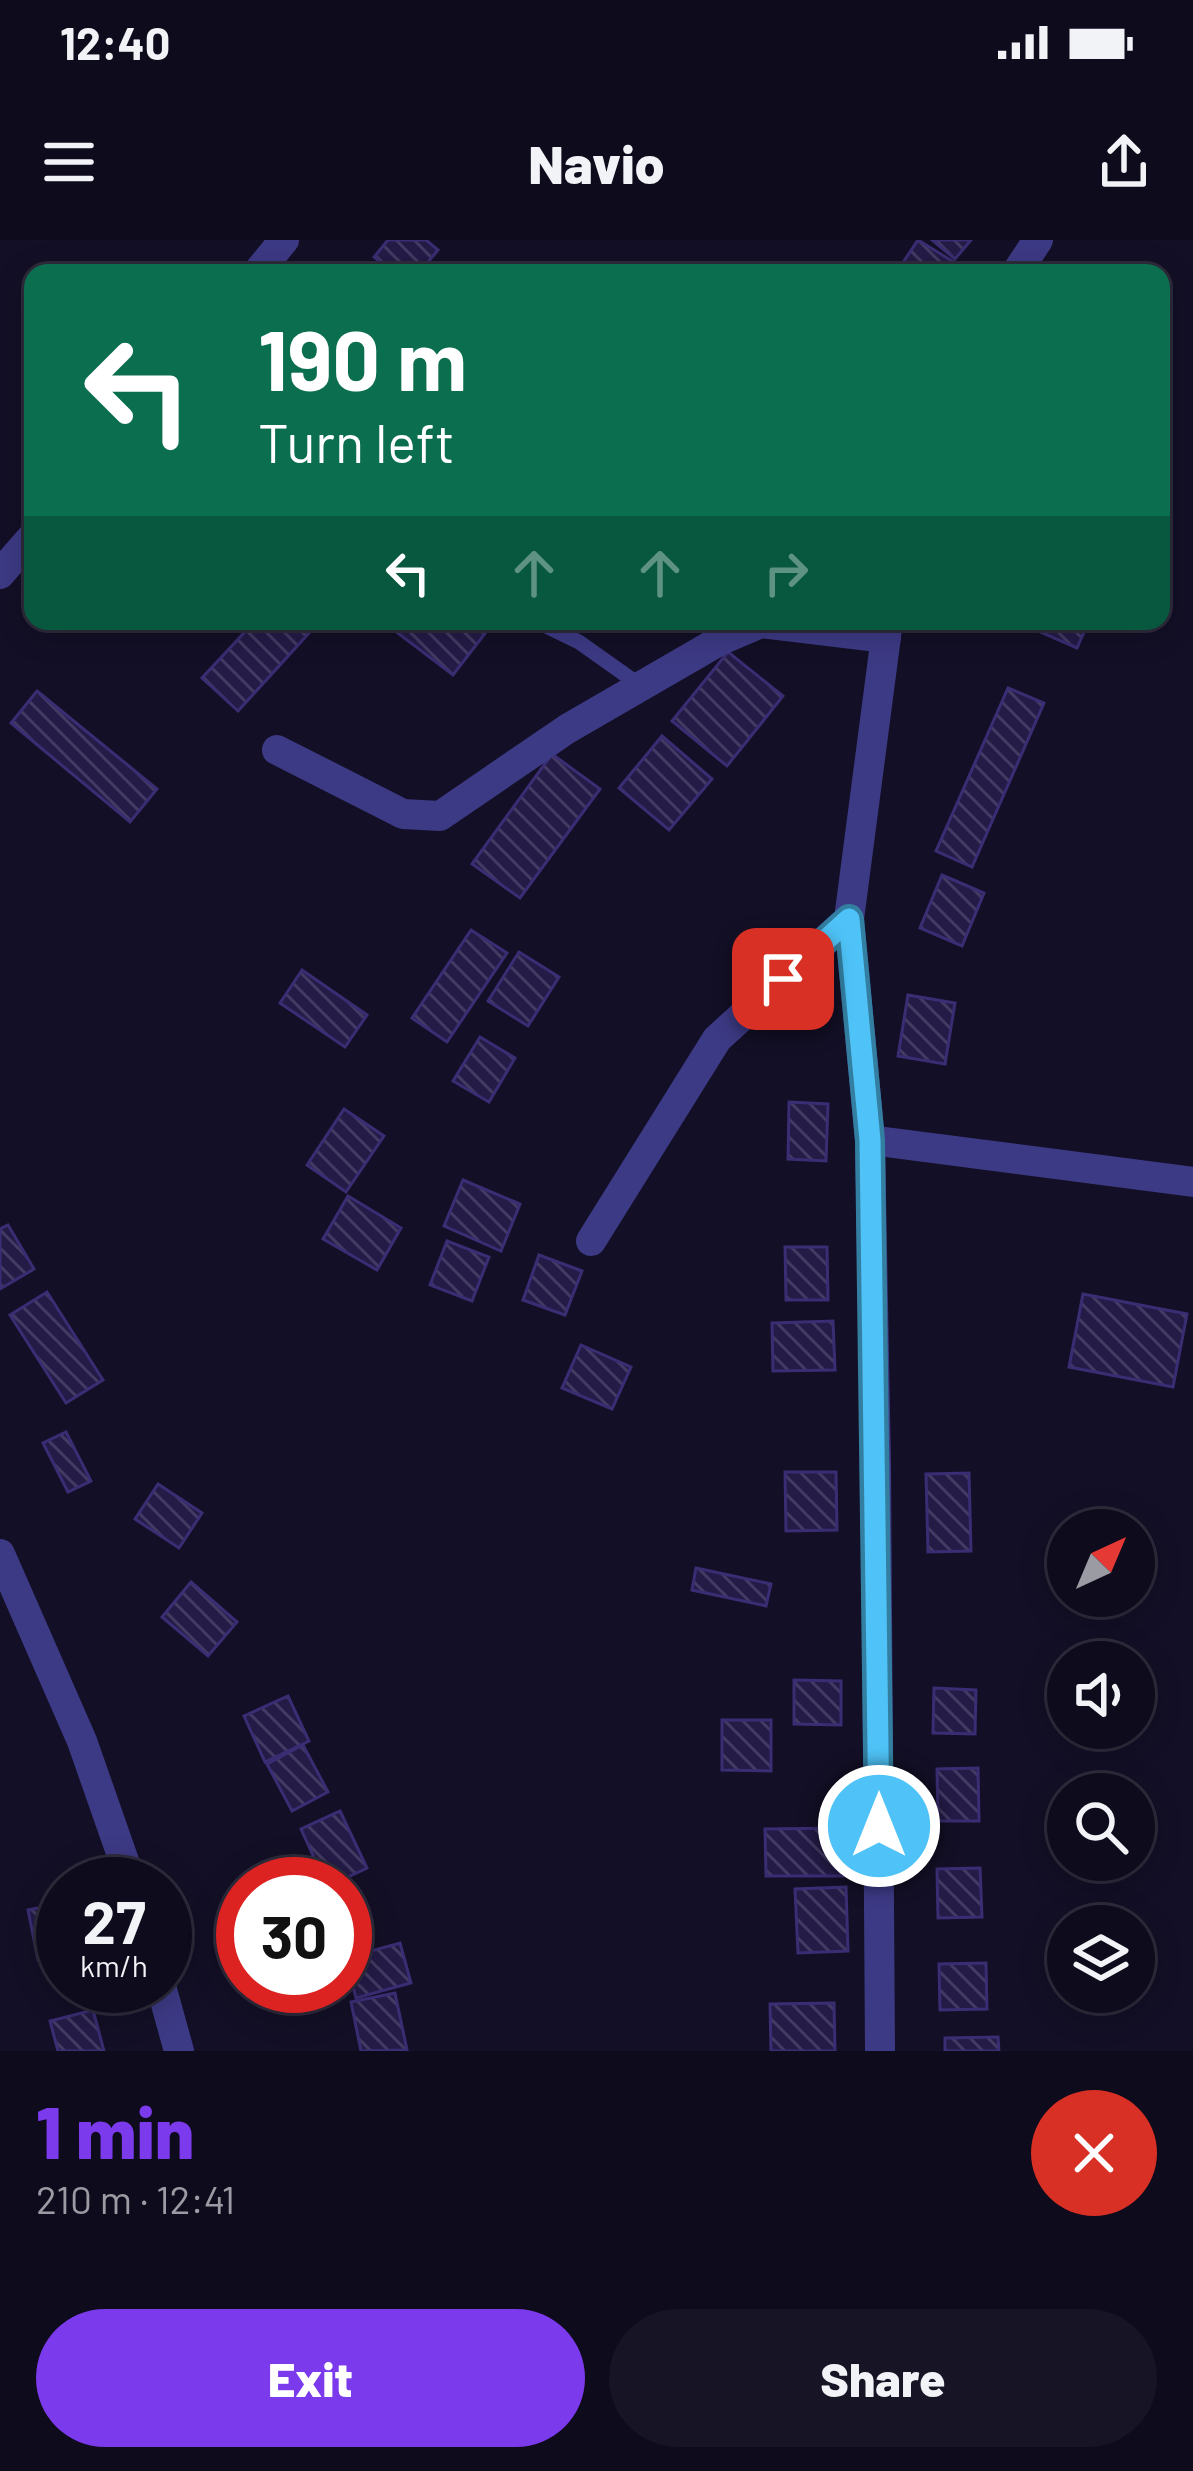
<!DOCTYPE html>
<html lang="en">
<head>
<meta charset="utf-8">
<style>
	body { margin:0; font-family:Barlow,sans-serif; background:#171425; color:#f1f3f6; height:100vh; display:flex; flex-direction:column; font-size:45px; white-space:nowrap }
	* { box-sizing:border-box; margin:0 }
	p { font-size:39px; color:#9b9ba3 }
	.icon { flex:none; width:66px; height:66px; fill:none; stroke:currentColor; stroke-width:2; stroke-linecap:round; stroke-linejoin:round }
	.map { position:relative; height:1811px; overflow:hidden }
	.sheet { display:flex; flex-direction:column; background:#0e0b1c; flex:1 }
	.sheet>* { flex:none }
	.top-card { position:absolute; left:24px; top:24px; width:1146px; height:366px; border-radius:24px; box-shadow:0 6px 30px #0003,0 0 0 3px #2e2b3b; background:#0b6e4f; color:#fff; overflow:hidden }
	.needle { width:78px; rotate:44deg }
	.tools { position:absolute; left:1047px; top:1269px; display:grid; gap:24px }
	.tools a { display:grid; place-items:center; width:108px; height:108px; border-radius:50%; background:#0e0b1c; box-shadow:0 6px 30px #0003,0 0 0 3px #2e2b3b; font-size:60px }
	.speed { position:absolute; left:36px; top:1617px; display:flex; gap:24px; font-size:60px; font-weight:700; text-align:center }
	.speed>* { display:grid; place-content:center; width:156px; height:156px; border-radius:50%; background:#0e0b1c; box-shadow:0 6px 30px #0003,0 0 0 3px #2e2b3b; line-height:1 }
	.speed small { font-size:30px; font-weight:400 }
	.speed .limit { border:18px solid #d22; background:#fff; color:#111 }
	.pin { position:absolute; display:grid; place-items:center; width:102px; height:102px; color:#fff; margin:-51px; border-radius:24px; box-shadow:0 6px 18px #0006 }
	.me { position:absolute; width:132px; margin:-66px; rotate:0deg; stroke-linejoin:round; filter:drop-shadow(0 0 9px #0008) }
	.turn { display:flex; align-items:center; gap:42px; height:252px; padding:0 36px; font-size:54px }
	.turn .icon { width:156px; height:156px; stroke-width:2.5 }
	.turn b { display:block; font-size:84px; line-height:102px }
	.lanes { display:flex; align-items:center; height:114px; padding:0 36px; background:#0003; justify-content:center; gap:60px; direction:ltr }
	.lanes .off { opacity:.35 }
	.round { display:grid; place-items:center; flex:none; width:126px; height:126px; border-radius:63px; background:#171425 }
	.overview { display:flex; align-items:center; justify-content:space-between; height:204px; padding:0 36px }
	h1 { font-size:72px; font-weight:800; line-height:90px; color:#7c3aed }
	.cta { display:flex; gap:24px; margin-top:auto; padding:24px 36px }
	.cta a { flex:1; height:138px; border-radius:72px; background:#7c3aed; color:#fff; font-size:48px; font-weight:800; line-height:138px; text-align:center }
	.cta a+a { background:#171425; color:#f1f3f6 }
	.status { display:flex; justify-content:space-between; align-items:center; height:84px; padding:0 60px; background:#0e0b1c; direction:ltr }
	.status svg { height:33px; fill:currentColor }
	header { display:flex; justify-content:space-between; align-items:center; height:156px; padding:0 36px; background:#0e0b1c; font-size:54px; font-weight:800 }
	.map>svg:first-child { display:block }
</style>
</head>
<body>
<div class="status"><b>12:40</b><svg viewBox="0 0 49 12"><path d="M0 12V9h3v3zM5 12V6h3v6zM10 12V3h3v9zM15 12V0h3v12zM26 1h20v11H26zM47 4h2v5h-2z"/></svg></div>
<header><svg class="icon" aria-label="menu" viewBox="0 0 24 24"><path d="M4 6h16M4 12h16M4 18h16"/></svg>Navio<svg class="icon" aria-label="share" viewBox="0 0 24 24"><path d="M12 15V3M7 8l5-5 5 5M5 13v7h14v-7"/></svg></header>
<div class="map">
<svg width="1193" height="1811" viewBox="0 0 1193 1811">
	<defs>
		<pattern id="building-back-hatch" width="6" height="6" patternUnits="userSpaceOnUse" patternTransform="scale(3)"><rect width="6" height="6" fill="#241b47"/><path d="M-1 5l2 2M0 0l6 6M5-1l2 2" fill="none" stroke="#433b63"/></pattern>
	</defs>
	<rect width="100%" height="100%" fill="#130f26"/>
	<!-- building -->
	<g fill="url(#building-back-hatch)" stroke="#3b2d73" stroke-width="3">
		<polygon points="388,0 426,0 438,10 419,33 394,33 374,17"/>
		<polygon points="918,0 965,29 962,33 896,33"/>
		<polygon points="932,0 971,0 955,19"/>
		<polygon points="255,381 320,381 238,471 202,438"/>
		<polygon points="382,381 483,381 490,387 453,435"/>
		<polygon points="1042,381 1089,381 1077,408 1038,391"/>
		<polygon points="728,412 783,456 727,526 672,481"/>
		<polygon points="1008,448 1044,463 972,627 936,611"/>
		<polygon points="37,451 157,549 130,582 11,483"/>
		<polygon points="662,496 712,539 669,590 619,548"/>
		<polygon points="552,514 600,549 520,658 472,624"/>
		<polygon points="942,635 984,653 962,706 920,688"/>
		<polygon points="471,690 507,713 447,802 412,778"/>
		<polygon points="519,712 559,737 528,786 488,761"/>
		<polygon points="302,730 367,775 345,807 280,763"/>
		<polygon points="908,755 955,763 945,824 898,816"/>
		<polygon points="480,797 515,818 489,862 453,841"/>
		<polygon points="789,862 828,864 826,921 788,919"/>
		<polygon points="344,869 384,896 346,952 307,925"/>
		<polygon points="463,940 520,964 501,1011 444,986"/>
		<polygon points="348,956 401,988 377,1030 323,999"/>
		<polygon points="8,985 34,1029 0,1049 0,989"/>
		<polygon points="447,1001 489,1017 472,1061 430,1045"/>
		<polygon points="785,1007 827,1007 828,1060 786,1060"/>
		<polygon points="539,1015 582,1031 565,1075 523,1060"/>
		<polygon points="47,1052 103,1140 66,1163 10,1075"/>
		<polygon points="1083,1054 1187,1074 1173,1147 1069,1127"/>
		<polygon points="833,1081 835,1130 773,1131 772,1083"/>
		<polygon points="581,1105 631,1127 612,1169 562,1148"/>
		<polygon points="66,1192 91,1241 68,1252 43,1203"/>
		<polygon points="785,1232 836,1232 837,1290 786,1291"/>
		<polygon points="969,1233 971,1311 928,1312 926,1234"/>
		<polygon points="158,1244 202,1273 179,1308 135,1279"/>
		<polygon points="696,1328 771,1344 766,1366 692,1350"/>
		<polygon points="191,1342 237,1382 208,1416 162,1377"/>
		<polygon points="794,1440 841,1441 841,1485 794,1484"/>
		<polygon points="934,1448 976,1450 975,1494 933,1493"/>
		<polygon points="288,1456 309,1501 265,1522 244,1476"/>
		<polygon points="722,1480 771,1480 771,1531 722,1530"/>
		<polygon points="303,1505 328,1552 292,1571 267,1524"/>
		<polygon points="978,1528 979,1581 938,1581 937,1529"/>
		<polygon points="340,1571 367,1628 333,1644 326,1644 301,1589"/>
		<polygon points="843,1588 843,1636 766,1636 765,1589"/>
		<polygon points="980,1628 982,1677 938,1678 937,1629"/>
		<polygon points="846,1647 848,1711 798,1713 795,1649"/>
		<polygon points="63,1663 63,1715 38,1720 28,1670"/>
		<polygon points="400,1703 411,1743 356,1758 345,1718"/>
		<polygon points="986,1723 987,1769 940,1770 939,1724"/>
		<polygon points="395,1753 407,1810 361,1811 351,1762"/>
		<polygon points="834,1763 835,1811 771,1811 770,1764"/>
		<polygon points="93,1770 104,1811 58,1811 50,1781"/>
		<polygon points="998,1797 999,1811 945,1811 945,1798"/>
	</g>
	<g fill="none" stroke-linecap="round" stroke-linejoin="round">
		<!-- service -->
		<polyline stroke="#3d3a85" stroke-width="15" points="536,381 579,402 641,446"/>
		<!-- minor -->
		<g stroke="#3d3a85" stroke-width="30">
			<polyline points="1016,33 1038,0"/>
			<polyline points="277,510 403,574 440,576 567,489 719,401 761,383 886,398"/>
			<polyline points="870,900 1193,942"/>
			<polyline points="591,1001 717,799 849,679"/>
			<polyline points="880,1811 876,1226 870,900 849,679 888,381"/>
		</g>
		<!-- tertiary -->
		<g stroke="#3d3a85" stroke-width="30">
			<polyline points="257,33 284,0"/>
			<polyline points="0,334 33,296"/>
			<polyline points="0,1314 82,1501 132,1644"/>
			<polyline points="161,1746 179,1811"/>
		</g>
	</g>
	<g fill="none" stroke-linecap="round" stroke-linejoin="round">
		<!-- route casing -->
		<g stroke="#337fa1" stroke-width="30">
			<polyline id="route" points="783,739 849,679 870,900 879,1586"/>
		</g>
		<!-- route -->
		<use href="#route" stroke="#4fc3f7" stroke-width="21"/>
	</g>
</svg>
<div class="tools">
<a><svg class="needle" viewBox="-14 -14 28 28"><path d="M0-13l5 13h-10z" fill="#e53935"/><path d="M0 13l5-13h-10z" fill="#9b9ba3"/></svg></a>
<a><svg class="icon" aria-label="sound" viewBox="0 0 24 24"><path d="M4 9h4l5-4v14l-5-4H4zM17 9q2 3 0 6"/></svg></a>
<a><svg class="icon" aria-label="search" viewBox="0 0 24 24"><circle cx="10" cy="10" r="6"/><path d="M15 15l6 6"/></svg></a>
<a><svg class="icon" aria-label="layers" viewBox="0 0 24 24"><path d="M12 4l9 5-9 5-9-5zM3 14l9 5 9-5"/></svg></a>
</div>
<div class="speed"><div>27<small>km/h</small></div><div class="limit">30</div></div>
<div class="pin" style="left:783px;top:739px;background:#d93025"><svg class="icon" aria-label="arrive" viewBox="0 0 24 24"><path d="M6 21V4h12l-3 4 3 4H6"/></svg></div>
<svg class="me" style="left:879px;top:1586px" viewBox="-20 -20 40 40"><circle r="17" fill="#4fc3f7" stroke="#fff" stroke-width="3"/><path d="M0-11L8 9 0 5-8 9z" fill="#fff"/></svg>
<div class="top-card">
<div class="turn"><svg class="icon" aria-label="left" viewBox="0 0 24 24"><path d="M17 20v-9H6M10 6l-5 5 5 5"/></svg><div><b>190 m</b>Turn left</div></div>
<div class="lanes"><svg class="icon" aria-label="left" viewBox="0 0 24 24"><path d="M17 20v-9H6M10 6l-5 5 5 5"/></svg><svg class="icon off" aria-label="ahead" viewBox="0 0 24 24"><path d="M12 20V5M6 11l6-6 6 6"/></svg><svg class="icon off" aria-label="ahead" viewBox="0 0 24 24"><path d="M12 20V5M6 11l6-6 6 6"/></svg><svg class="icon off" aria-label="right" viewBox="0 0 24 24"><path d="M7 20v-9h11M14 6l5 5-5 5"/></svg></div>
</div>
</div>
<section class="sheet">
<div class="overview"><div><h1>1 min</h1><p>210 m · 12:41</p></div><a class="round" style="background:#d93025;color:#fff"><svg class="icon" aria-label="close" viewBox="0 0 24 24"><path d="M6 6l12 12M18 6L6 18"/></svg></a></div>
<div class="cta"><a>Exit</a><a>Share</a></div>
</section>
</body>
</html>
